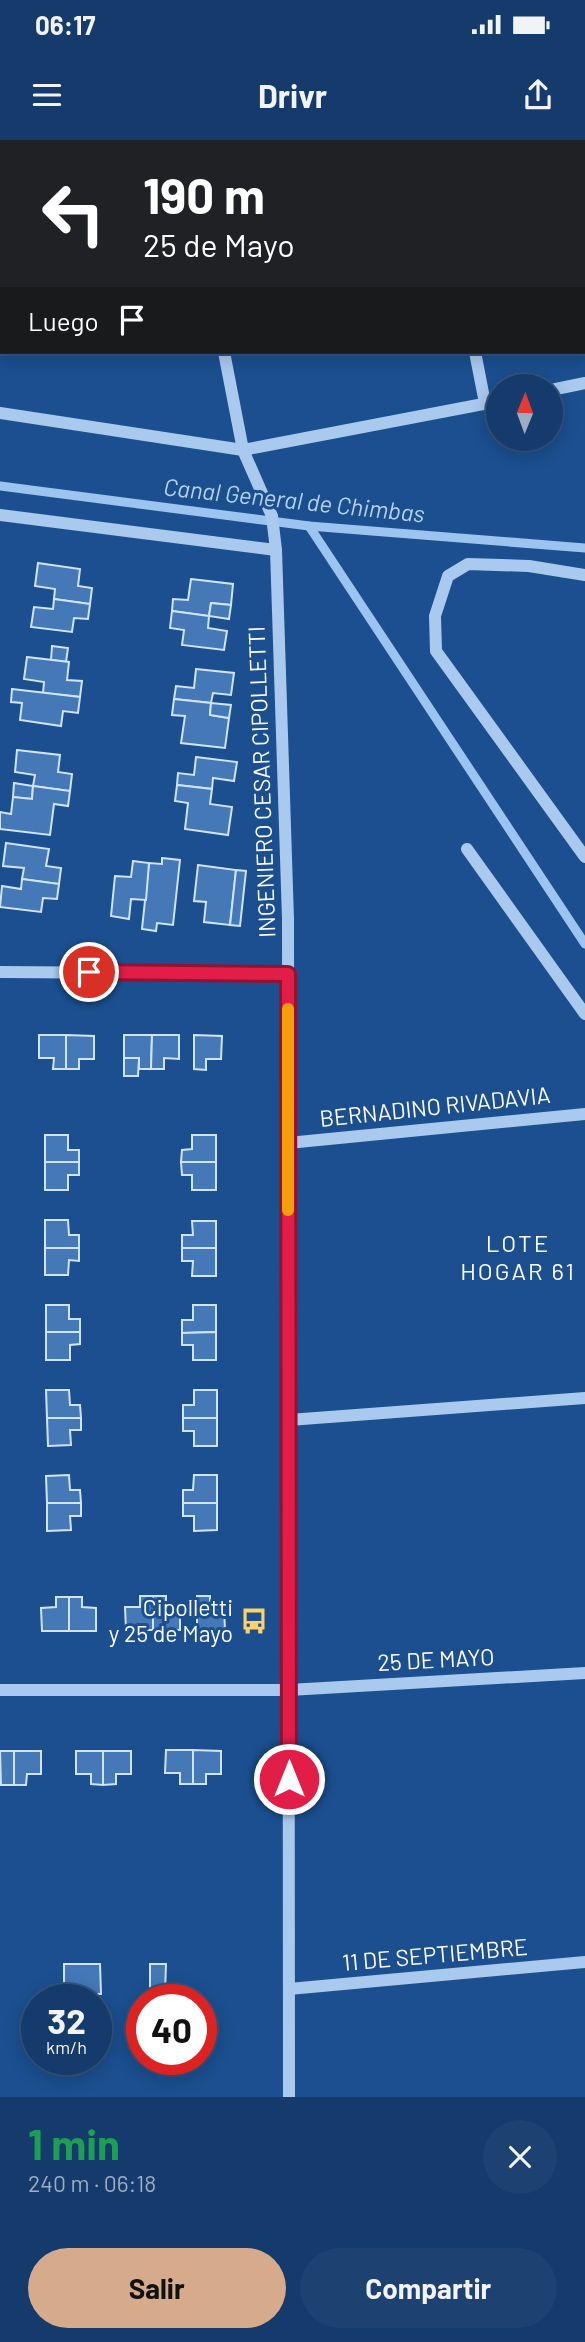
<!DOCTYPE html>
<html lang="es">
<head>
<meta charset="utf-8">
<style>
	body { margin:0; font-family:Barlow,sans-serif; background:#1d4271; color:#f1f3f6; height:100vh; display:flex; flex-direction:column; font-size:26px; white-space:nowrap }
	* { box-sizing:border-box; margin:0 }
	p { font-size:23px; color:#9dadc1 }
	.icon { flex:none; width:38px; height:38px; fill:none; stroke:currentColor; stroke-width:2; stroke-linecap:round; stroke-linejoin:round }
	.map { position:relative; height:1957px; overflow:hidden }
	.sheet { display:flex; flex-direction:column; background:#143b6b; flex:1 }
	.sheet>* { flex:none }
	.hud { position:absolute; left:0px; top:0px; width:586px; height:214px; box-shadow:0 4px 18px #0003,0 0 0 2px #33557e; background:#202124; color:#fff; overflow:hidden }
	.needle { width:46px; rotate:1deg }
	.controls { position:absolute; left:486px; top:234px; display:grid; gap:14px }
	.controls a { display:grid; place-items:center; width:77px; height:77px; border-radius:50%; background:#143b6b; box-shadow:0 4px 18px #0003,0 0 0 2px #33557e; font-size:35px }
	.speed { position:absolute; left:21px; top:1844px; display:flex; gap:14px; font-size:35px; font-weight:700; text-align:center }
	.speed>* { display:grid; place-content:center; width:91px; height:91px; border-radius:50%; background:#143b6b; box-shadow:0 4px 18px #0003,0 0 0 2px #33557e; line-height:1 }
	.speed small { font-size:18px; font-weight:400 }
	.speed .limit { border:10px solid #d22; background:#fff; color:#111 }
	.pin { position:absolute; display:grid; place-items:center; width:60px; height:60px; color:#fff; margin:-30px; border:4px solid #fff; border-radius:50%; box-shadow:0 2px 7px #0007 }
	.me { position:absolute; width:77px; margin:-38px; rotate:0deg; stroke-linejoin:round; filter:drop-shadow(0 0 5px #0008) }
	.turn { display:flex; align-items:center; gap:24px; height:147px; padding:0 28px; font-size:32px }
	.turn .icon { width:91px; height:91px; stroke-width:2.5 }
	.turn b { display:block; font-size:49px; line-height:60px }
	.then { display:flex; align-items:center; height:66px; padding:0 28px; background:#0003; gap:14px; font-size:26px }
	.round { display:grid; place-items:center; flex:none; width:74px; height:74px; border-radius:37px; background:#1d4271 }
	.headline { display:flex; align-items:center; justify-content:space-between; height:119px; padding:0 28px }
	h1 { font-size:42px; font-weight:700; line-height:52px; color:#1e9e55 }
	.primary-button { display:flex; gap:14px; margin-top:auto; padding:14px 28px }
	.primary-button a { flex:1; height:80px; border-radius:42px; background:#d6ab8b; color:#111; font-size:28px; font-weight:700; line-height:80px; text-align:center }
	.primary-button a+a { background:#1d4271; color:#f1f3f6 }
	.status { display:flex; justify-content:space-between; align-items:center; height:49px; padding:0 35px; background:#143b6b; direction:ltr }
	.status svg { height:19px; fill:currentColor }
	header { display:flex; justify-content:space-between; align-items:center; height:91px; padding:0 28px; background:#143b6b; font-size:32px; font-weight:700 }
	.map>svg:first-child { display:block }
</style>
</head>
<body>
<div class="status"><b>06:17</b><svg viewBox="0 0 49 12"><path d="M0 12V9h3v3zM5 12V6h3v6zM10 12V3h3v9zM15 12V0h3v12zM26 1h20v11H26zM47 4h2v5h-2z"/></svg></div>
<header><svg class="icon" aria-label="menu" viewBox="0 0 24 24"><path d="M4 6h16M4 12h16M4 18h16"/></svg>Drivr<svg class="icon" aria-label="share" viewBox="0 0 24 24"><path d="M12 15V3M7 8l5-5 5 5M5 13v7h14v-7"/></svg></header>
<div class="map">
<svg width="585" height="1957" viewBox="0 0 585 1957">
	<rect width="100%" height="100%" fill="#1b4f8f"/>
	<g fill="none" stroke-linecap="round" stroke-linejoin="round">
		<!-- stream -->
		<g stroke="#9cc4f0" stroke-width="9">
			<polyline points="0,346 309,386 585,408"/>
			<polyline points="309,386 585,804"/>
		</g>
	</g>
	<!-- building -->
	<g fill="#4478b7" stroke="#cfe3fa" stroke-width="2">
		<polygon points="38,423 80,429 78,446 92,448 90,464 54,459 55,449 35,446"/>
		<polygon points="191,439 233,444 231,465 211,463 209,476 172,471 173,459 188,460"/>
		<polygon points="54,459 90,464 88,479 74,478 72,492 31,487 34,467 53,469"/>
		<polygon points="211,463 231,465 229,479 209,476"/>
		<polygon points="172,471 209,476 208,488 227,491 224,510 182,505 184,490 170,488"/>
		<polygon points="52,506 68,508 66,522 51,520"/>
		<polygon points="27,517 69,522 67,540 82,541 80,557 43,553 44,542 24,539"/>
		<polygon points="196,529 234,533 231,555 213,553 211,563 174,559 176,546 194,548"/>
		<polygon points="12,549 80,557 78,573 63,571 61,586 20,580 22,563 11,562"/>
		<polygon points="174,559 211,563 210,575 229,578 225,608 181,603 185,576 172,575"/>
		<polygon points="211,563 231,565 229,578 210,575"/>
		<polygon points="17,610 60,615 58,632 72,634 70,651 33,646 35,635 15,632"/>
		<polygon points="196,617 237,622 234,641 213,638 212,649 177,645 178,633 194,635"/>
		<polygon points="14,643 33,646 32,659 13,657"/>
		<polygon points="177,645 212,649 210,664 232,667 228,695 185,689 188,663 175,661"/>
		<polygon points="33,646 70,651 68,666 54,664 50,695 0,689 0,672 11,674 13,657 32,659"/>
		<polygon points="6,703 49,709 46,726 61,728 59,744 22,739 24,728 3,726"/>
		<polygon points="162,718 180,720 173,785 157,783 156,791 142,789 149,723 162,724"/>
		<polygon points="133,721 149,723 146,760 131,759 129,779 111,776 115,736 131,737"/>
		<polygon points="198,725 236,730 230,785 204,782 206,762 194,761"/>
		<polygon points="236,730 246,731 240,786 230,785"/>
		<polygon points="22,739 59,744 57,759 43,758 41,772 0,767 2,746 21,749"/>
		<polygon points="39,895 66,895 66,929 53,929 54,918 39,918"/>
		<polygon points="66,895 94,896 94,919 79,919 79,929 66,929"/>
		<polygon points="124,895 152,895 151,929 139,929 139,918 124,918"/>
		<polygon points="152,895 179,895 179,919 164,918 164,929 151,929"/>
		<polygon points="194,895 222,896 221,919 206,919 206,930 194,929"/>
		<polygon points="124,918 139,918 138,936 124,936"/>
		<polygon points="45,995 68,995 68,1010 79,1010 79,1022 45,1022"/>
		<polygon points="192,995 216,995 216,1022 181,1022 182,1010 192,1009"/>
		<polygon points="45,1022 79,1022 79,1035 68,1035 68,1050 45,1050"/>
		<polygon points="181,1022 216,1022 216,1050 192,1050 192,1035 182,1035"/>
		<polygon points="45,1080 68,1080 69,1095 79,1095 79,1108 45,1108"/>
		<polygon points="192,1081 216,1081 216,1108 182,1108 182,1095 193,1095"/>
		<polygon points="45,1108 79,1108 79,1121 69,1120 68,1135 45,1135"/>
		<polygon points="182,1108 216,1108 216,1136 192,1136 193,1121 182,1121"/>
		<polygon points="46,1165 69,1165 69,1179 80,1179 80,1192 46,1192"/>
		<polygon points="193,1165 216,1165 216,1192 182,1193 182,1180 193,1180"/>
		<polygon points="46,1192 80,1192 80,1204 70,1205 70,1220 46,1220"/>
		<polygon points="216,1192 216,1220 193,1220 193,1205 182,1205 182,1193"/>
		<polygon points="46,1250 69,1250 70,1265 80,1265 81,1278 47,1278"/>
		<polygon points="194,1250 217,1250 217,1278 183,1278 183,1265 194,1265"/>
		<polygon points="47,1278 81,1278 81,1290 70,1290 71,1305 48,1306"/>
		<polygon points="183,1278 217,1278 217,1306 194,1306 194,1291 183,1291"/>
		<polygon points="69,1335 70,1350 80,1350 81,1363 47,1363 46,1336"/>
		<polygon points="194,1335 217,1335 217,1363 183,1363 183,1350 193,1350"/>
		<polygon points="47,1363 81,1363 81,1376 70,1376 71,1390 47,1391"/>
		<polygon points="183,1363 217,1363 217,1390 194,1391 194,1376 183,1376"/>
		<polygon points="140,1456 153,1456 153,1490 126,1490 125,1467 140,1467"/>
		<polygon points="153,1456 166,1456 166,1467 180,1466 180,1490 153,1490"/>
		<polygon points="197,1456 210,1456 210,1467 224,1467 225,1490 197,1490"/>
		<polygon points="56,1457 69,1457 69,1491 42,1491 41,1468 56,1467"/>
		<polygon points="69,1457 82,1457 82,1467 96,1468 96,1491 69,1491"/>
		<polygon points="166,1610 193,1610 193,1644 180,1644 180,1633 165,1633"/>
		<polygon points="193,1610 221,1611 221,1634 206,1634 206,1644 193,1644"/>
		<polygon points="0,1611 14,1611 14,1645 1,1645"/>
		<polygon points="14,1611 41,1611 41,1634 27,1634 26,1645 14,1645"/>
		<polygon points="76,1611 103,1611 103,1645 91,1644 91,1634 76,1634"/>
		<polygon points="103,1611 131,1611 131,1634 116,1634 116,1644 103,1645"/>
		<polygon points="64,1824 100,1824 101,1854 64,1854"/>
		<polygon points="150,1824 166,1824 165,1853 150,1853"/>
	</g>
	<g fill="none" stroke-linecap="round" stroke-linejoin="round">
		<!-- minor -->
		<g stroke="#a9c9ee" stroke-width="12">
			<polyline points="157,0 158,2"/>
			<polyline points="436,0 436,2"/>
			<polyline points="313,2 320,0"/>
			<polyline points="0,73 2,73"/>
			<polyline points="224,212 243,310 272,376 276,410 288,779 289,1957"/>
			<polyline points="475,212 485,263"/>
			<polyline points="551,250 585,243"/>
			<polyline points="0,273 243,310 499,261"/>
			<polyline points="0,375 276,410"/>
			<polyline points="585,435 529,426 468,424 448,436 435,476 436,511 585,717"/>
			<polyline points="467,709 585,874"/>
			<polyline points="0,832 288,834"/>
			<polyline points="288,1003 585,974"/>
			<polyline points="289,1280 585,1258"/>
			<polyline points="0,1550 289,1550 585,1533"/>
			<polyline points="289,1849 585,1822"/>
		</g>
	</g>
	<g fill="none" stroke-linecap="round" stroke-linejoin="round">
		<!-- route casing -->
		<g stroke="#92132f" stroke-width="18">
			<polyline id="route" points="89,832 288,834 289,1639"/>
		</g>
		<!-- route -->
		<use href="#route" stroke="#e11d48" stroke-width="12"/>
		<!-- slow -->
		<polyline stroke="#f59e0b" stroke-width="12" points="288,869 288,1070"/>
	</g>
	<!-- icons -->
	<defs>
		<g id="bus-bare" transform="scale(2.1)"><path d="M-5-6H5V4H4V6H2V4H-2V6H-4V4H-5ZM-3.5-4V0h7V-4ZM-3.5 1.2v1.5H-2V1.2ZM2 1.2v1.5H3.5V1.2Z" fill="#ffd166" stroke="#1b4f8f" stroke-width="2.5" paint-order="stroke"/></g>
	</defs>
	<g fill-rule="evenodd">
		<use href="#bus-bare" x="254" y="1481"/>
	</g>
	<g text-anchor="middle" stroke-width="6" stroke-linejoin="round" paint-order="stroke">
		<!-- street labels -->
		<g font-size="23" fill="#fff" stroke="#1b4f8f">
			<text transform="translate(262 642) rotate(-92)" y="8">INGENIERO CESAR CIPOLLETTI</text>
			<text transform="translate(435 967) rotate(-6)" y="8">BERNADINO RIVADAVIA</text>
			<text transform="translate(436 1520) rotate(-3)" y="8">25 DE MAYO</text>
			<text transform="translate(435 1815) rotate(-5)" y="8">11 DE SEPTIEMBRE</text>
		</g>
		<!-- poi labels -->
		<g font-size="23" fill="#fff" stroke="#1b4f8f" text-anchor="end">
			<text x="233" y="1476">Cipolletti<tspan x="233" dy="26">y 25 de Mayo</tspan></text>
		</g>
		<!-- water labels -->
		<g font-size="24" font-style="italic" fill="#b5d3f5" stroke="#1b4f8f">
			<text transform="translate(294 361) rotate(6)" y="8">Canal General de Chimbas</text>
		</g>
		<!-- neighbourhood labels -->
		<g font-size="24" letter-spacing="2" fill="#fff" stroke="#1b4f8f">
			<text x="518" y="1112">LOTE<tspan x="518" dy="28">HOGAR 61</tspan></text>
		</g>
	</g>
</svg>
<div class="controls">
<a><svg class="needle" viewBox="-14 -14 28 28"><path d="M0-13l5 13h-10z" fill="#e53935"/><path d="M0 13l5-13h-10z" fill="#9dadc1"/></svg></a>
</div>
<div class="speed"><div>32<small>km/h</small></div><div class="limit">40</div></div>
<div class="pin" style="left:89px;top:832px;background:#d93025"><svg class="icon" aria-label="arrive" viewBox="0 0 24 24"><path d="M6 21V4h12l-3 4 3 4H6"/></svg></div>
<svg class="me" style="left:289px;top:1639px" viewBox="-20 -20 40 40"><circle r="17" fill="#e11d48" stroke="#fff" stroke-width="3"/><path d="M0-11L8 9 0 5-8 9z" fill="#fff"/></svg>
<div class="hud">
<div class="turn"><svg class="icon" aria-label="left" viewBox="0 0 24 24"><path d="M17 20v-9H6M10 6l-5 5 5 5"/></svg><div><b>190 m</b>25 de Mayo</div></div>
<div class="then">Luego<svg class="icon" aria-label="arrive" viewBox="0 0 24 24"><path d="M6 21V4h12l-3 4 3 4H6"/></svg></div>
</div>
</div>
<section class="sheet">
<div class="headline"><div><h1>1 min</h1><p>240 m · 06:18</p></div><a class="round"><svg class="icon" aria-label="close" viewBox="0 0 24 24"><path d="M6 6l12 12M18 6L6 18"/></svg></a></div>
<div class="primary-button"><a>Salir</a><a>Compartir</a></div>
</section>
</body>
</html>
